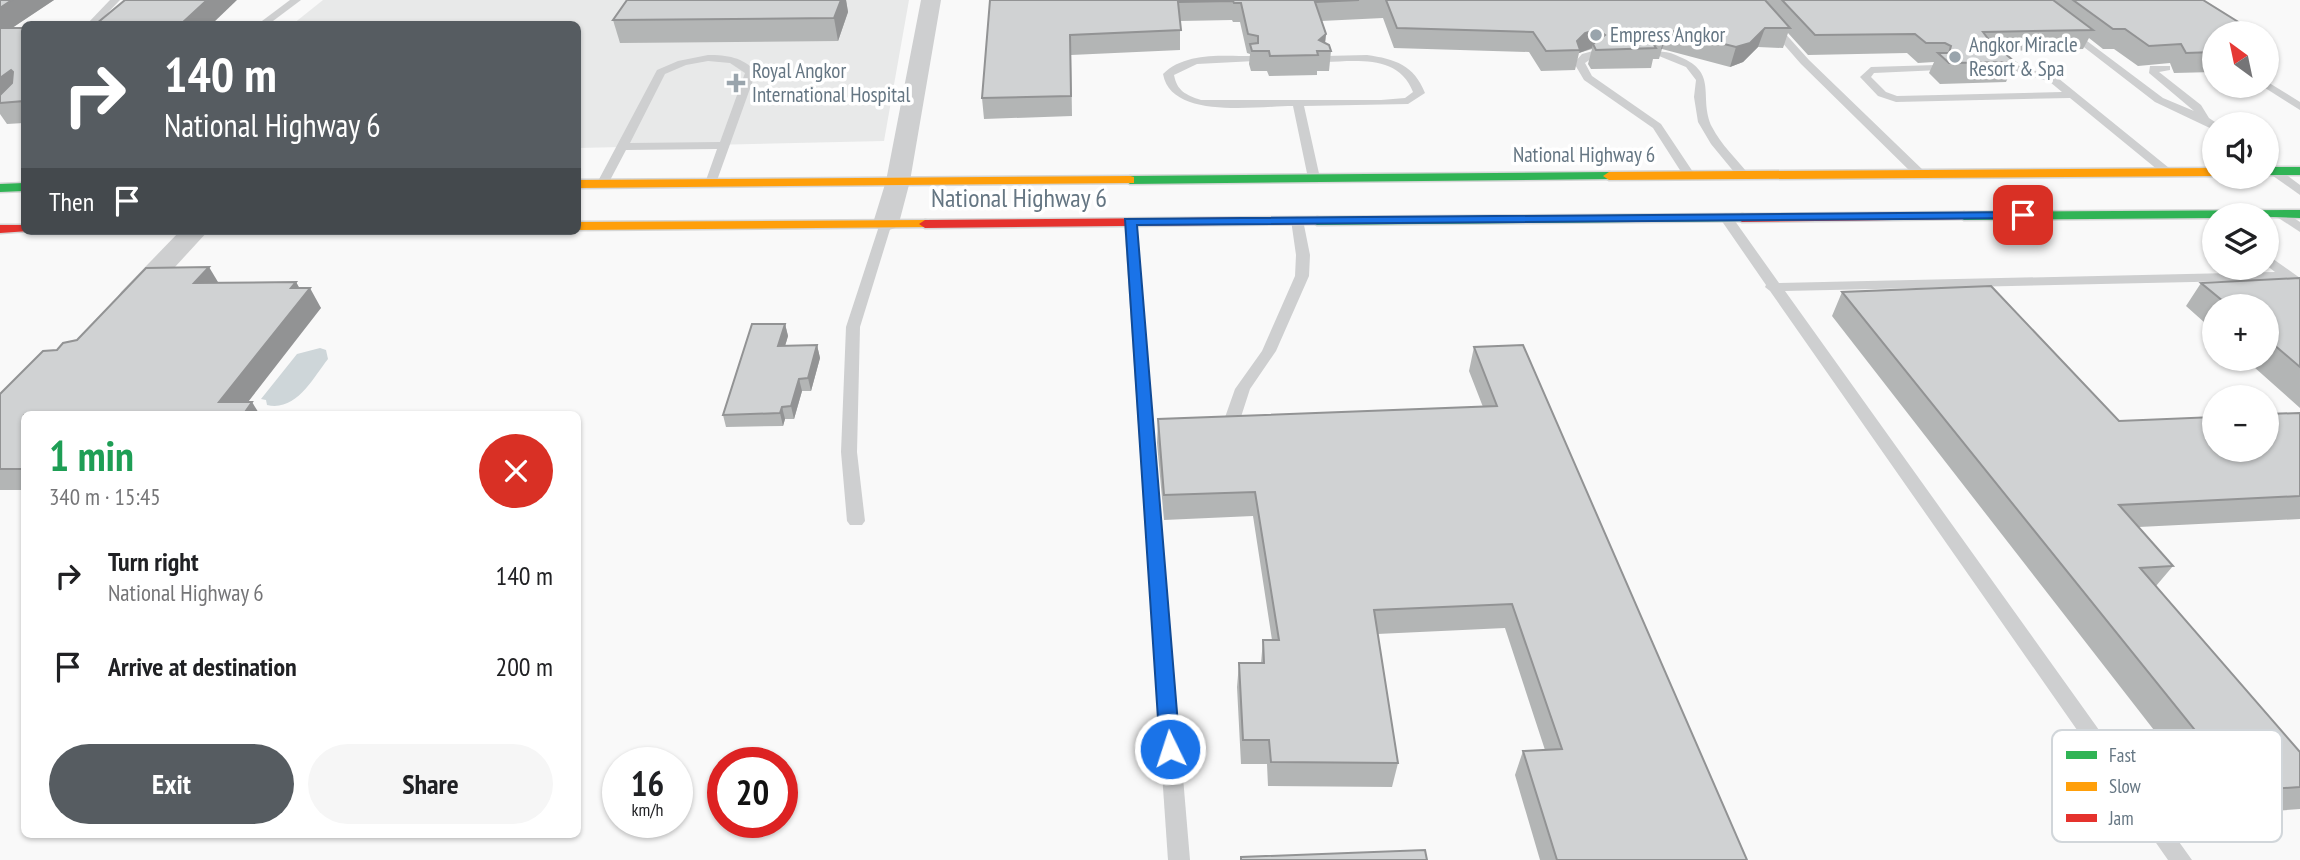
<!DOCTYPE html>
<html lang="en">
<head>
<meta charset="utf-8">
<style>
	body { margin:0; font-family:"PT Sans Narrow",sans-serif; background:#f6f6f6; color:#202124; height:100vh; display:flex; flex-direction:column; font-size:26px; white-space:nowrap }
	* { box-sizing:border-box; margin:0 }
	p { font-size:23px; color:#757577 }
	.icon { flex:none; width:38px; height:38px; fill:none; stroke:currentColor; stroke-width:2; stroke-linecap:round; stroke-linejoin:round }
	.map { position:relative; flex:1; overflow:hidden }
	.panel { position:absolute; left:21px; top:411px; width:560px; height:427px; display:flex; flex-direction:column; background:#fff; border-radius:10px; box-shadow:0 2px 5px #0004 }
	.panel>* { flex:none }
	.guide { position:absolute; left:21px; top:21px; width:560px; height:214px; border-radius:10px; box-shadow:0 2px 5px #0004; background:#565c61; color:#fff; overflow:hidden }
	.needle { width:46px; rotate:327deg }
	.buttons { position:absolute; left:2202px; top:21px; display:grid; gap:14px }
	.buttons a { display:grid; place-items:center; width:77px; height:77px; border-radius:50%; background:#fff; box-shadow:0 2px 5px #0004; font-size:35px }
	.speed { position:absolute; left:602px; top:747px; display:flex; gap:14px; font-size:35px; font-weight:700; text-align:center }
	.speed>* { display:grid; place-content:center; width:91px; height:91px; border-radius:50%; background:#fff; box-shadow:0 2px 5px #0004; line-height:1 }
	.speed small { font-size:18px; font-weight:400 }
	.speed .limit { border:10px solid #d22; background:#fff; color:#111 }
	.pin { position:absolute; display:grid; place-items:center; width:60px; height:60px; color:#fff; margin:-30px; border-radius:14px; box-shadow:0 4px 10px #0006 }
	.me { position:absolute; width:77px; margin:-38px; rotate:356deg; stroke-linejoin:round; filter:drop-shadow(0 0 5px #0008) }
	.turn { display:flex; align-items:center; gap:24px; height:147px; padding:0 28px; font-size:32px }
	.turn .icon { width:91px; height:91px; stroke-width:2.5 }
	.turn b { display:block; font-size:49px; line-height:60px }
	.then { display:flex; align-items:center; height:66px; padding:0 28px; background:#0003; gap:14px; font-size:26px }
	.round { display:grid; place-items:center; flex:none; width:74px; height:74px; border-radius:37px; background:#f6f6f6 }
	.head { display:flex; align-items:center; justify-content:space-between; height:119px; padding:0 28px }
	h1 { font-size:42px; font-weight:700; line-height:52px; color:#1e9e55 }
	.button { display:flex; gap:14px; margin-top:auto; padding:14px 28px }
	.button a { flex:1; height:80px; border-radius:42px; background:#565c61; color:#fff; font-size:28px; font-weight:700; line-height:80px; text-align:center }
	.button a+a { background:#f6f6f6; color:#202124 }
	ul { padding:0; list-style:none }
	li { display:flex; align-items:center; gap:21px; height:91px; padding:0 28px }
	li div { flex:1 }
	li b { display:block; font-size:26px }
	li em { font-style:normal }
	.map>svg:first-child { display:block }
</style>
</head>
<body>
<div class="map">
<svg width="2300" height="860" viewBox="0 0 2300 860">
	<rect width="100%" height="100%" fill="#f9f9f9"/>
	<!-- built -->
	<polygon fill="#e8e9e9" points="323,0 909,0 884,141 578,148 578,24 293,24"/>
	<!-- water -->
	<path fill="#ced6d9" d="M320,348L326,350L328,359C313,378 296,412 267,405L266,400L261,399L297,354Z"/>
	<g fill="none" stroke-linecap="round" stroke-linejoin="round">
		<!-- fast casing -->
		<g stroke="#d5d6d6" stroke-width="3">
			<g id="fast">
				<rect x="2266" y="167" width="34" height="8"/>
				<polygon points="1609,172 1613,173 1613,179 1130,184 1124,180 1130,176"/>
				<polygon points="24,183 24,191 0,192 0,184"/>
				<polygon points="2300,210 2300,218 2214,215 2214,218 1964,220 1958,216 1964,212"/>
				<polygon points="1742,214 1747,215 1747,221 1317,225 1311,221 1317,217"/>
			</g>
		</g>
		<!-- slow casing -->
		<g stroke="#d5d6d6" stroke-width="3">
			<g id="slow">
				<polygon points="2214,168 2214,176 1609,180 1603,176 1609,172"/>
				<polygon points="1130,176 1134,177 1134,183 578,188 578,180"/>
				<polygon points="925,220 930,221 930,227 578,230 578,222"/>
			</g>
		</g>
		<!-- jam casing -->
		<g stroke="#d5d6d6" stroke-width="3">
			<g id="jam">
				<polygon points="1964,212 1970,216 1969,219 1742,222 1736,218 1742,214"/>
				<polygon points="1317,217 1322,218 1322,224 925,228 919,224 925,220"/>
				<polygon points="0,225 24,225 24,231 29,231 0,233"/>
			</g>
		</g>
		<!-- lane -->
		<g fill="#cecfd0" fill-rule="evenodd">
			<polygon points="110,0 120,0 97,24 87,24"/>
			<polygon points="290,0 301,0 269,24 258,24"/>
			<polygon points="1745,0 1755,0 1809,60 1924,171 1924,177 1916,177 1801,64"/>
			<polygon points="2071,29 2163,98 2194,111 2149,73 2150,66 2170,66 2170,70 2159,72 2201,105 2209,118 2218,124 2214,124 2214,130 2155,102 2067,34 2066,32"/>
			<polygon points="1593,51 1598,54 1585,63 1592,76 1661,124 1695,175 1693,178 1685,178 1653,128 1584,80 1574,63 1582,54"/>
			<path d="M1659,52C1667,51 1673,54 1680,57C1719,73 1698,97 1712,127C1721,145 1737,159 1749,175L1747,178H1739L1711,144L1698,122L1694,97L1696,80L1686,67L1659,56Z"/>
			<path d="M708,55C727,55 743,57 756,72L715,186L711,187L705,183L717,149L626,150L607,186H599L597,183L657,70L678,61ZM708,61L730,63L745,73L720,142L630,143L665,74L686,65Z"/>
			<path d="M1367,55C1395,59 1414,65 1425,93L1408,104L1304,106L1320,178L1314,182L1308,178L1293,106C1257,106 1171,120 1163,74C1185,52 1222,56 1251,56L1255,57V61L1197,64L1174,75C1177,91 1186,95 1201,100H1381L1405,98L1413,92C1399,55 1358,61 1325,62L1320,59L1325,56Z"/>
			<polygon points="1992,63 2007,62 2058,78 2174,172 2172,175 2164,175 2070,98 1896,102 1878,96 1860,77 1871,67 1936,65 1941,68 1940,70 1874,73 1871,77 1886,92 1897,96 2062,92 2050,82 2006,68 1988,68 1988,64"/>
			<polygon points="2266,81 2300,102 2300,110 2262,86 2266,86"/>
			<polygon points="2266,164 2272,164 2300,185 2300,195 2266,171"/>
			<polygon points="2282,210 2300,222 2300,232 2277,217 2276,214"/>
			<polygon points="1725,213 1730,214 1779,283 2275,272 2266,265 2266,254 2300,278 2300,289 2285,280 1785,291 2192,860 2168,860 1770,291 1765,287 1766,285 1719,217"/>
			<polygon points="1297,216 1303,220 1310,255 1309,276 1276,351 1250,389 1239,423 1237,427 1225,427 1223,423 1235,389 1262,351 1295,276 1296,255 1291,220"/>
			<polygon points="1130,218 1136,222 1190,860 1168,860 1124,222"/>
			<polygon points="886,219 892,223 860,327 857,452 865,521 862,525 850,525 847,521 841,452 846,327 880,223"/>
		</g>
		<!-- street -->
		<g fill="#cecfd0" fill-rule="evenodd">
			<polygon points="921,0 941,0 910,181 899,223 895,228 886,231 877,228 873,223 886,181"/>
			<polygon points="180,231 208,231 141,304 131,306 121,304 117,298 121,292"/>
		</g>
		<!-- fast -->
		<use href="#fast" fill="#30b455" fill-rule="evenodd"/>
		<!-- slow -->
		<use href="#slow" fill="#ff9f0a" fill-rule="evenodd"/>
		<!-- jam -->
		<use href="#jam" fill="#e5322d" fill-rule="evenodd"/>
	</g>
	<!-- wall -->
	<g fill="#b3b5b5">
		<polygon points="0,0 54,0 12,28 24,28 24,123 7,124 0,114"/>
		<polygon points="627,0 846,0 848,12 838,41 620,43 613,20"/>
		<polygon points="990,0 2203,0 2214,33 2214,72 2174,73 2170,63 2138,66 2114,49 2103,49 2089,38 2083,49 2002,51 2015,62 2006,82 1940,84 1929,73 1934,62 1918,63 1907,53 1808,55 1788,33 1783,48 1758,47 1743,62 1730,67 1662,49 1659,59 1653,59 1651,68 1591,69 1588,64 1592,49 1579,53 1575,70 1541,71 1529,52 1394,48 1383,18 1321,21 1326,34 1325,43 1331,51 1329,71 1317,71 1317,75 1269,76 1267,71 1251,71 1249,64 1250,54 1247,53 1240,22 1233,22 1232,20 1180,21 1180,50 1071,55 1072,116 984,119 982,98"/>
		<polygon points="2300,278 2300,408 2245,359 2266,359 2266,306 2214,306 2214,331 2186,306 2201,283"/>
		<polygon points="296,282 299,288 321,308 24,415 24,490 0,490 0,394 57,350 77,340 219,283"/>
		<polygon points="1842,292 2119,421 2300,413 2300,519 2139,527 2173,566 2156,586 2300,752 2300,809 2220,815 1832,316"/>
		<polygon points="785,324 788,336 785,346 817,345 820,358 811,391 802,391 794,419 785,419 783,426 726,427 723,415"/>
		<polygon points="1474,347 1747,860 1540,860 1515,775 1523,751 1545,750 1505,628 1377,634 1398,763 1392,787 1268,786 1267,764 1241,764 1237,687 1239,663 1261,663 1263,640 1272,640 1253,516 1164,520 1157,443 1158,419 1483,407 1469,371"/>
	</g>
	<!-- shaded-wall -->
	<g fill="#929394">
		<polygon points="12,0 54,0 0,36 0,8"/>
		<polygon points="207,0 237,0 212,24 181,24"/>
		<polygon points="841,0 846,0 848,12 838,41 834,18"/>
		<polygon points="1765,28 1758,47 1743,62 1730,67 1736,47"/>
		<polygon points="1597,29 1592,48 1579,53 1580,50 1577,41 1585,33"/>
		<polygon points="1668,30 1662,49 1661,49 1664,39 1662,32"/>
		<polygon points="1326,34 1324,51 1319,40"/>
		<polygon points="1989,40 1980,60 1980,43"/>
		<polygon points="11,70 24,90 0,103 0,78"/>
		<polygon points="209,267 221,287 194,283"/>
		<polygon points="296,282 304,296 310,288 321,308 238,415 219,402"/>
		<polygon points="785,324 788,336 781,359 778,346"/>
		<polygon points="817,345 820,358 811,391 808,378"/>
		<polygon points="799,379 802,391 794,419 791,406"/>
		<polygon points="252,402 260,415 243,415"/>
		<polygon points="782,407 785,419 783,426 780,413"/>
	</g>
	<!-- building -->
	<g fill="#d0d2d3" stroke="#929394" stroke-width="2">
		<polygon points="0,0 12,0 0,8"/>
		<polygon points="125,0 207,0 181,24 96,24"/>
		<polygon points="627,0 841,0 834,18 613,20"/>
		<polygon points="990,0 1359,0 1315,2 1326,34 1319,40 1329,45 1331,51 1317,51 1318,55 1270,56 1269,51 1252,51 1250,44 1258,43 1258,36 1248,34 1241,3 1234,3 1233,1 1178,2 1181,30 1070,35 1071,96 982,98"/>
		<polygon points="1386,0 1765,0 1790,28 1765,28 1750,43 1736,47 1668,30 1662,32 1664,39 1650,39 1656,48 1596,50 1593,44 1605,35 1597,29 1585,33 1577,41 1580,50 1546,51 1533,32 1397,28"/>
		<polygon points="1782,0 2053,0 2093,30 1983,32 1989,40 1980,43 1980,50 2002,51 2015,62 1949,63 1938,53 1949,53 1951,46 1945,43 1926,43 1915,34 1815,35"/>
		<polygon points="2073,0 2203,0 2256,33 2214,33 2214,52 2186,53 2181,44 2149,46 2125,29 2113,29"/>
		<polygon points="0,28 24,28 24,101 0,103 0,95 12,83 13,72 11,70 0,78"/>
		<polygon points="209,267 194,283 296,282 291,288 310,288 219,402 252,402 243,415 24,415 24,469 0,469 0,394 43,351 57,350 63,343 77,340 146,268"/>
		<polygon points="2300,278 2300,367 2266,338 2266,306 2229,306 2201,283"/>
		<polygon points="1991,286 2119,421 2214,417 2214,450 2266,450 2266,414 2300,413 2300,496 2119,505 2173,566 2140,568 2300,752 2300,787 2244,791 1842,292"/>
		<polygon points="752,324 785,324 778,346 817,345 808,378 799,379 791,406 782,407 780,413 723,415"/>
		<polygon points="1523,345 1747,860 1557,860 1523,751 1562,749 1512,604 1374,610 1398,763 1271,762 1269,740 1243,740 1239,663 1264,663 1263,640 1279,640 1255,492 1164,495 1158,419 1497,406 1474,347"/>
		<polygon points="1425,850 1427,860 1241,860 1241,857"/>
	</g>
	<!-- route -->
	<polygon fill="#1a73e8" stroke="#114b97" stroke-width="2" points="2023,212 2028,213 2028,218 1137,225 1180,749 1177,755 1170,758 1163,755 1160,749 1125,219"/>
	<!-- markers -->
	<g fill="#99a4ac" stroke="#fff" stroke-width="2.5">
		<circle cx="1596" cy="35" r="7"/>
		<circle cx="1955" cy="57" r="7"/>
		<path d="M732.5 72.5h7v7h7v7h-7v7h-7v-7h-7v-7h7z"/>
	</g>
	<g text-anchor="middle" stroke-width="7" stroke-linejoin="round" paint-order="stroke">
		<!-- far-poi labels -->
		<g font-size="21" fill="#657683" stroke="#fff" text-anchor="start">
			<text x="1610" y="42">Empress Angkor</text>
			<text x="1969" y="52">Angkor Miracle<tspan x="1969" dy="24">Resort &amp; Spa</tspan></text>
			<text x="752" y="78">Royal Angkor<tspan x="752" dy="24">International Hospital</tspan></text>
		</g>
		<!-- far-street labels -->
		<g font-size="21" fill="#657683" stroke="#fff">
			<text x="1584" y="162">National Highway 6</text>
		</g>
		<!-- street labels -->
		<g font-size="26" fill="#657683" stroke="#fff">
			<text x="1019" y="207">National Highway 6</text>
		</g>
	</g>
	<!-- legend -->
	<rect x="2052" y="730" width="230" height="112" rx="10" fill="#fff" stroke="#d1d6da" stroke-width="2"/>
	<rect x="2066" y="751" width="31" height="8" fill="#30b455"/>
	<rect x="2066" y="782" width="31" height="9" fill="#ff9f0a"/>
	<rect x="2066" y="814" width="31" height="8" fill="#e5322d"/>
	<g font-size="19" fill="#657683">
		<text x="2109" y="762">Fast</text>
		<text x="2109" y="793">Slow</text>
		<text x="2109" y="825">Jam</text>
	</g>
</svg>
<div class="buttons">
<a><svg class="needle" viewBox="-14 -14 28 28"><path d="M0-13l5 13h-10z" fill="#e53935"/><path d="M0 13l5-13h-10z" fill="#757577"/></svg></a>
<a><svg class="icon" aria-label="sound" viewBox="0 0 24 24"><path d="M4 9h4l5-4v14l-5-4H4zM17 9q2 3 0 6"/></svg></a>
<a><svg class="icon" aria-label="layers" viewBox="0 0 24 24"><path d="M12 4l9 5-9 5-9-5zM3 14l9 5 9-5"/></svg></a>
<a>+</a>
<a>−</a>
</div>
<div class="speed"><div>16<small>km/h</small></div><div class="limit">20</div></div>
<div class="pin" style="left:2023px;top:215px;background:#d93025"><svg class="icon" aria-label="arrive" viewBox="0 0 24 24"><path d="M6 21V4h12l-3 4 3 4H6"/></svg></div>
<svg class="me" style="left:1170px;top:749px" viewBox="-20 -20 40 40"><circle r="17" fill="#1a73e8" stroke="#fff" stroke-width="3"/><path d="M0-11L8 9 0 5-8 9z" fill="#fff"/></svg>
<div class="guide">
<div class="turn"><svg class="icon" aria-label="right" viewBox="0 0 24 24"><path d="M7 20v-9h11M14 6l5 5-5 5"/></svg><div><b>140 m</b>National Highway 6</div></div>
<div class="then">Then<svg class="icon" aria-label="arrive" viewBox="0 0 24 24"><path d="M6 21V4h12l-3 4 3 4H6"/></svg></div>
</div>
<section class="panel">
<div class="head"><div><h1>1 min</h1><p>340 m · 15:45</p></div><a class="round" style="background:#d93025;color:#fff"><svg class="icon" aria-label="close" viewBox="0 0 24 24"><path d="M6 6l12 12M18 6L6 18"/></svg></a></div>
<ul>
<li><svg class="icon" aria-label="right" viewBox="0 0 24 24"><path d="M7 20v-9h11M14 6l5 5-5 5"/></svg><div><b>Turn right</b><p>National Highway 6</p></div><em>140 m</em></li>
<li><svg class="icon" aria-label="arrive" viewBox="0 0 24 24"><path d="M6 21V4h12l-3 4 3 4H6"/></svg><div><b>Arrive at destination</b></div><em>200 m</em></li>
</ul>
<div class="button"><a>Exit</a><a>Share</a></div>
</section>
</div>
</body>
</html>
